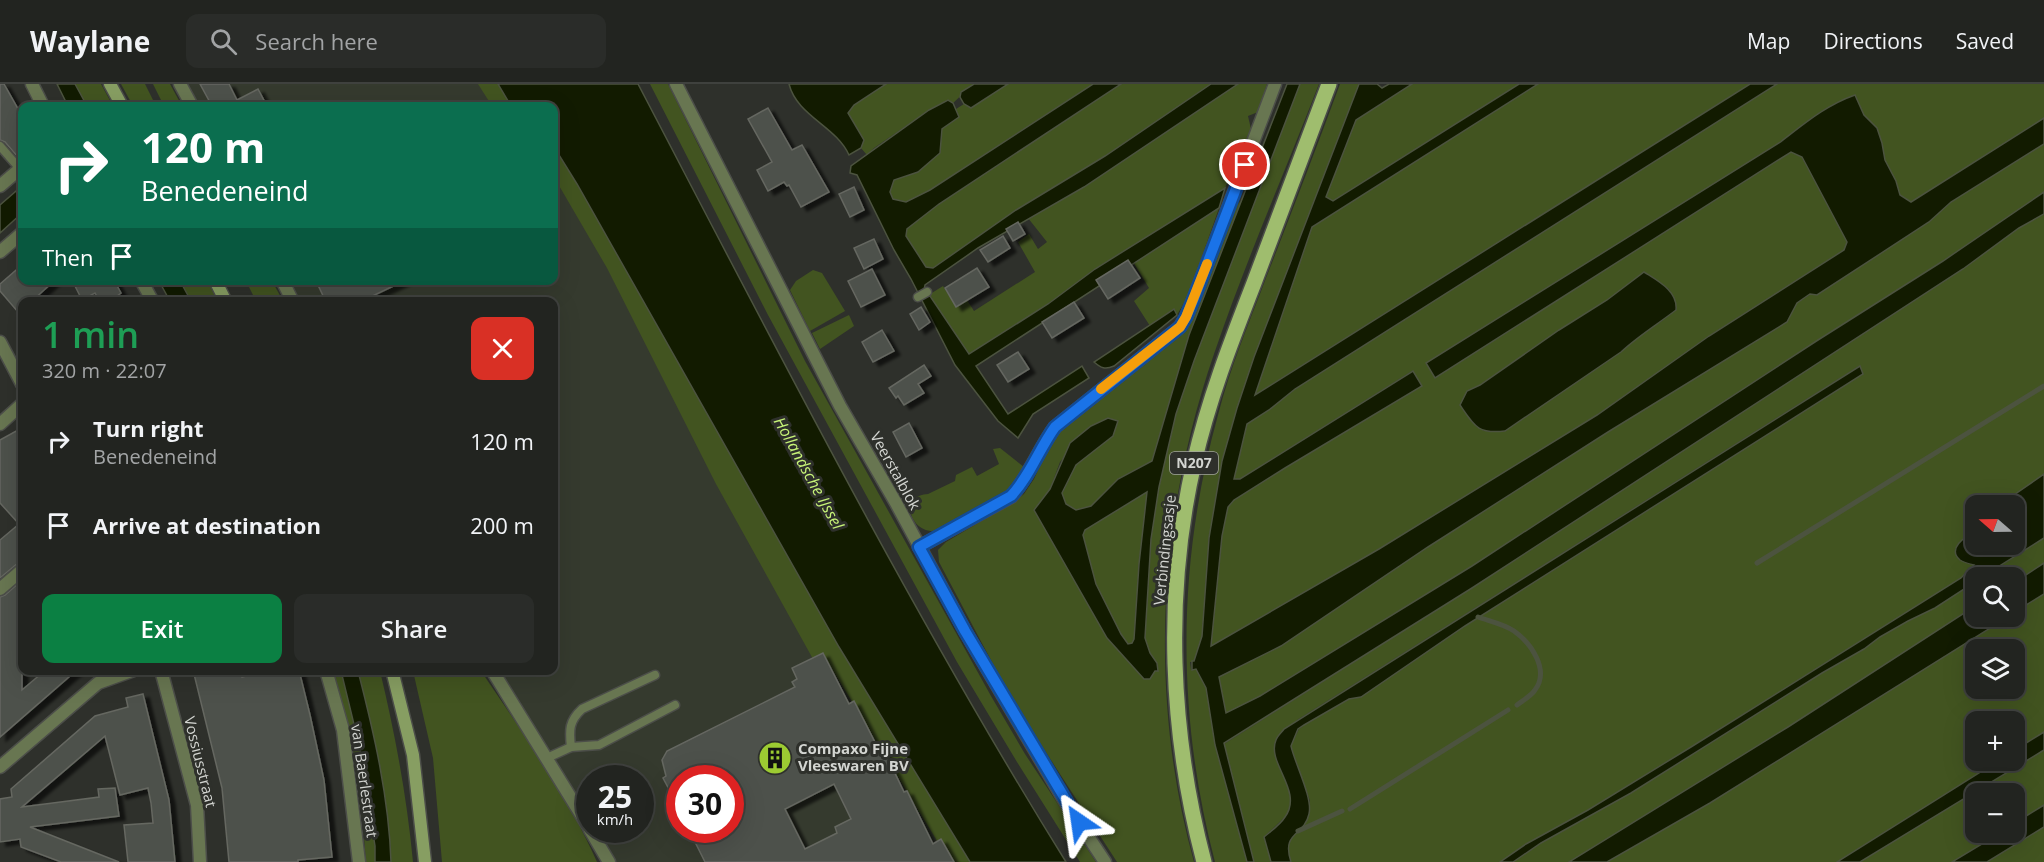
<!DOCTYPE html>
<html lang="en">
<head>
<meta charset="utf-8">
<style>
	body { margin:0; font-family:"Open Sans",sans-serif; background:#2a2c29; color:#f1f3f6; height:100vh; display:flex; flex-direction:column; font-size:22px; white-space:nowrap }
	* { box-sizing:border-box; margin:0 }
	p { font-size:20px; color:#a2a4a5 }
	.icon { flex:none; width:33px; height:33px; fill:none; stroke:currentColor; stroke-width:2; stroke-linecap:round; stroke-linejoin:round }
	.map { position:relative; flex:1; overflow:hidden }
	.panel { position:absolute; left:18px; top:213px; width:540px; height:378px; display:flex; flex-direction:column; background:#222420; border-radius:12px; box-shadow:0 6px 24px #0002,0 0 0 2px #3f413e }
	.panel>* { flex:none }
	.hud { position:absolute; left:18px; top:18px; width:540px; height:183px; border-radius:12px; box-shadow:0 6px 24px #0002,0 0 0 2px #3f413e; background:#0b6e4f; color:#fff; overflow:hidden }
	.needle { width:39px; rotate:290deg }
	.tools { position:absolute; left:1965px; top:411px; display:grid; gap:12px }
	.tools a { display:grid; place-items:center; width:60px; height:60px; border-radius:12px; background:#222420; box-shadow:0 6px 24px #0002,0 0 0 2px #3f413e; font-size:30px }
	.speed { position:absolute; left:576px; top:681px; display:flex; gap:12px; font-size:30px; font-weight:700; text-align:center }
	.speed>* { display:grid; place-content:center; width:78px; height:78px; border-radius:50%; background:#222420; box-shadow:0 6px 24px #0002,0 0 0 2px #3f413e; line-height:1 }
	.speed small { font-size:15px; font-weight:400 }
	.speed .limit { border:9px solid #d22; background:#fff; color:#111 }
	.pin { position:absolute; display:grid; place-items:center; width:51px; height:51px; color:#fff; margin:-26px; border:3px solid #fff; border-radius:50%; box-shadow:0 2px 6px #0007 }
	.me { position:absolute; width:66px; margin:-33px; rotate:328deg; stroke-linejoin:round; filter:drop-shadow(0 0 4px #0008) }
	.turn { display:flex; align-items:center; gap:21px; height:126px; padding:0 24px; font-size:27px }
	.turn .icon { width:78px; height:78px; stroke-width:2.5 }
	.turn b { display:block; font-size:42px; line-height:51px }
	.then { display:flex; align-items:center; height:57px; padding:0 24px; background:#0003; gap:12px; font-size:22px }
	.round { display:grid; place-items:center; flex:none; width:63px; height:63px; border-radius:12px; background:#2a2c29 }
	.head { display:flex; align-items:center; justify-content:space-between; height:102px; padding:0 24px }
	h1 { font-size:36px; font-weight:600; line-height:45px; color:#1e9e55 }
	.action { display:flex; gap:12px; margin-top:auto; padding:12px 24px }
	.action a { flex:1; height:69px; border-radius:12px; background:#0b8043; color:#fff; font-size:24px; font-weight:600; line-height:69px; text-align:center }
	.action a+a { background:#2a2c29; color:#f1f3f6 }
	ul { padding:0; list-style:none }
	li { display:flex; align-items:center; gap:18px; height:84px; padding:0 24px }
	li div { flex:1 }
	li b { display:block; font-size:22px }
	li em { font-style:normal }
	header { display:flex; align-items:center; gap:36px; box-sizing:border-box; height:84px; padding:0 30px; background:#222420; border-bottom:2px solid #3f413e }
	header strong { font-size:28px }
	nav { display:flex; gap:33px; margin-inline-start:auto; font-size:21px }
	.search { width:420px; height:54px; background:#2a2c29; display:flex; align-items:center; gap:15px; box-sizing:border-box; padding:0 21px; border-radius:12px; color:#a2a4a5; font-size:22px }
	.map>svg:first-child { display:block }
</style>
</head>
<body>
<header>
<strong>Waylane</strong>
<div class="search"><svg class="icon" aria-label="search" viewBox="0 0 24 24"><circle cx="10" cy="10" r="6"/><path d="M15 15l6 6"/></svg>Search here</div>
<nav><a>Map</a><a>Directions</a><a>Saved</a></nav>
</header>
<div class="map">
<svg width="2044" height="778" viewBox="0 0 2044 778">
	<defs>
		<filter id="shadow"><feDropShadow dx="6" dy="4" stdDeviation="1.5" flood-color="#0009"/></filter>
	</defs>
	<rect width="100%" height="100%" fill="#2e302b"/>
	<!-- built -->
	<g fill="#353a2e" fill-rule="evenodd">
		<polygon points="179,0 516,0 530,22 191,22"/>
		<path d="M554,64L969,778H605L500,587L554,586V218L298,217L287,197L554,196ZM590,694H640V746H590ZM680,694H730V746H680Z"/>
	</g>
	<!-- green -->
	<g fill="#425420" fill-rule="evenodd">
		<polygon points="75,0 101,0 113,22 87,22"/>
		<polygon points="121,0 145,0 156,22 133,22"/>
		<polygon points="153,0 170,0 182,22 164,22"/>
		<polygon points="478,0 498,0 511,22 492,22"/>
		<polygon points="650,0 668,0 805,277 991,612 1025,670 1096,778 1080,778 1017,678 957,578 768,231"/>
		<path d="M886,0H974C965,6 961,12 953,19L948,16L929,26L874,64L867,71L861,64L864,56L848,29L854,21Z"/>
		<polygon points="1008,0 1093,0 930,106 906,118 893,115 890,108 894,96 918,88 941,54 942,45 959,33 956,25 964,20 971,24"/>
		<polygon points="1121,0 1211,0 1105,72 1016,126 933,184 926,183 906,152 907,145 939,120"/>
		<polygon points="1238,0 1267,0 1258,28 1248,32 1251,45 1225,104 1095,185 1048,220 969,270 930,212 927,212 943,202 956,223 967,216 974,227 1035,188 1018,158 1029,150 1038,165 1047,158 1028,134 1084,103"/>
		<path d="M1300,0H1319C1284,90 1245,179 1214,270C1158,432 1148,612 1194,778H1117L1012,616L939,478L938,466L946,458L1014,418L1024,410L1034,395L1050,359L1067,339L1183,245L1233,125L1241,117L1189,251L1152,377L1118,395L1091,422L1076,426L1066,420L1062,410L1076,381L1113,352L1117,337L1108,334L1091,342L1060,378L1050,405L1034,426L1107,554L1156,579L1150,569L1145,554L1151,455L1159,403L1176,330L1194,277Z"/>
		<path d="M1340,0H1359L1254,273L1237,324L1222,377L1209,454L1202,552L1194,578H1190L1191,586L1196,585L1206,604L1215,661L1247,778H1215C1176,630 1177,478 1218,331C1230,284 1249,239 1266,194C1291,130 1316,65 1340,0Z"/>
		<polygon points="1412,0 1519,0 1333,117 1326,113 1356,36"/>
		<polygon points="1538,0 1750,0 1255,311 1312,143"/>
		<path d="M1777,0H2044V34L1911,118L1900,111L1896,97L1885,76L1882,59L1877,44L1864,31L1856,12C1826,19 1803,41 1779,59L1426,279L1435,294L1791,68L1801,72L1847,158L1844,166L1709,252L1597,331L1379,465L1211,562L1222,452L1228,423L1234,416L1285,384L1422,302L1412,287L1240,395H1234L1247,340L1269,326L1295,305ZM1652,193L1669,205L1676,226C1658,241 1638,252 1621,268L1505,347L1467,307L1480,301C1537,261 1589,225 1652,193Z"/>
		<polygon points="2044,60 2044,108 1943,177 1818,256 1472,482 1260,612 1226,630 1219,593 1281,562 1428,463 1608,348 1787,238 1797,219 1811,210 1817,211 1929,138 1951,118"/>
		<polygon points="554,64 577,100 839,563 970,778 950,778 826,575 813,575 716,400 607,184 554,93"/>
		<polygon points="1219,124 1188,212 1177,231 1174,225 1150,242 1134,217 1149,204 1133,178"/>
		<polygon points="2044,130 2044,390 2011,413 2006,421 1976,422 1975,447 1963,454 1974,481 1961,494 1691,663 1588,726 1526,760 1500,778 1291,778 1287,766 1288,761 1293,751 1303,743 1310,717 1291,662 1299,645 1304,641 1349,615 1361,613 1465,542 1863,290 1859,282 1297,636 1275,657 1276,673 1290,709 1291,720 1286,732 1264,753 1271,778 1254,778 1224,660 1472,504 1963,185 2019,144"/>
		<polygon points="813,186 822,189 845,227 810,247 790,206 796,197"/>
		<polygon points="180,197 207,197 218,217 191,217"/>
		<polygon points="246,197 272,197 283,217 256,217"/>
		<polygon points="849,231 854,242 820,265 812,249"/>
		<path d="M1000,364L1024,383C1020,410 963,433 940,446C911,454 897,411 928,410L955,397L956,391L972,383L977,392L999,380L993,365Z"/>
		<polygon points="1147,408 1139,480 1134,555 1132,559 1128,560 1121,550 1095,500 1083,451 1085,446"/>
		<polygon points="2044,454 2044,479 2015,498 2014,494 1982,494"/>
		<polygon points="1975,498 1975,522 1788,643 1569,778 1513,778 1541,759 1631,709 1822,589 1864,565 1880,553 1908,537 1935,524"/>
		<path d="M2044,510V648L2015,666L2014,638H1976V676L1998,677L1837,778H1607L1710,719L2008,533L2014,532L2015,528ZM1976,566H2014V604H1976Z"/>
		<path d="M333,587H341C358,644 366,703 375,762V778H366C362,713 350,650 333,587Z"/>
		<path d="M358,587H380C395,649 407,714 413,778H391C389,714 374,649 358,587Z"/>
		<path d="M413,587H481C522,648 567,710 597,778H442L433,674Z"/>
		<polygon points="2044,666 2044,721 2015,739 2014,710 1976,710 1976,748 2000,749 1952,778 1860,778"/>
		<polygon points="2044,743 2044,778 1987,778"/>
	</g>
	<!-- water -->
	<g fill="#121b00" stroke="#4c533f" stroke-width="1.5" fill-rule="evenodd">
		<polygon points="57,0 75,0 87,22 68,22"/>
		<path d="M498,0H638C775,262 910,527 1066,778H970L839,563L577,100L554,63V22H511Z"/>
		<path d="M789,0H886L854,21L848,29L864,56L861,64L849,71C836,42 797,32 789,0Z"/>
		<polygon points="974,0 1008,0 971,24 964,20 960,13 961,8"/>
		<polygon points="1093,0 1121,0 939,120 907,145 906,152 926,183 933,184 1016,126 1105,72 1211,0 1238,0 1084,103 978,164 925,201 924,206 927,212 930,212 969,270 1048,220 1095,185 1225,104 1219,124 976,282 1008,330 1082,282 1089,294 1033,330 1018,354 998,337 955,281 911,195 894,166 857,91 850,89 851,82 929,26 948,16 953,19 959,33 942,45 940,69 918,88 894,96 890,108 893,115 906,118 930,106"/>
		<path d="M1287,0H1300L1194,277L1176,330L1159,403L1151,455L1145,554L1150,569L1157,579L1158,587H1155L1150,595H1144L1107,554L1034,426L1050,405L1070,359L1091,342L1108,334L1118,337L1113,352L1076,381L1062,409L1066,420L1076,426L1091,422L1118,395L1152,377L1189,251ZM1147,408L1139,480L1134,555L1132,559L1128,560L1121,550L1096,500L1083,451L1085,446Z"/>
		<path d="M1359,0H1377L1382,4L1389,0H1412L1356,36L1326,113L1333,117L1519,0H1538L1312,143L1255,311L1750,0H1777L1295,305L1269,326L1247,340L1234,395H1240L1413,287L1422,302L1285,384L1234,416L1228,423L1222,452L1211,562L1379,465L1597,331L1709,252L1844,166L1847,158L1802,73L1791,68L1435,294L1426,279L1779,59C1804,40 1826,21 1855,11L1864,31L1877,44L1882,59L1885,76L1896,97L1900,111L1911,118L2044,34V60L1951,118L1929,138L1817,211L1810,210L1797,219L1787,238L1608,348L1428,463L1281,562L1219,593L1226,629L1260,612L1472,482L1818,256L1943,177L2044,108V130L2019,144L1963,185L1472,504L1224,659L1254,778H1247L1215,661L1206,604L1196,585L1192,586V577H1194L1202,552L1209,454L1222,377L1237,324L1254,273Z"/>
		<polygon points="22,102 22,129 0,149 0,121"/>
		<path d="M1644,188C1658,197 1678,207 1676,226C1658,240 1638,252 1621,268L1505,347C1478,350 1475,343 1460,321L1467,307L1480,301L1559,246L1607,216Z"/>
		<polygon points="159,197 180,197 191,217 170,217"/>
		<path d="M1174,225L1177,231L1114,282C1105,286 1101,284 1094,278Z"/>
		<path d="M1860,282L1863,290L1465,542L1361,613L1349,615L1304,641L1298,645L1291,662C1295,680 1313,714 1309,730C1304,753 1281,747 1291,778H1271L1264,753C1271,747 1280,741 1285,733C1304,707 1266,679 1276,656C1277,652 1282,648 1284,645Z"/>
		<path d="M2044,390V454L1982,493L1976,494L1975,498L1935,524L1908,537L1880,553L1864,565L1822,589L1631,709L1541,759L1513,778H1500L1526,760L1588,726L1691,663L1961,494L1974,481C1970,480 1963,478 1960,476C1946,464 1967,452 1975,447L1976,460H2014V422L2006,421L2011,413Z"/>
		<polygon points="2044,479 2044,510 2015,528 2015,498"/>
		<polygon points="1975,522 1976,532 2008,533 1710,719 1607,778 1569,778 1788,643"/>
		<path d="M341,587H358C374,649 389,714 391,778H375V762L359,661Z"/>
		<polygon points="2044,648 2044,666 1860,778 1837,778 1998,677 2014,676 2015,666"/>
		<polygon points="2044,721 2044,743 1987,778 1952,778 2000,749 2014,748 2015,739"/>
	</g>
	<g fill="none" stroke-linecap="round" stroke-linejoin="round">
		<!-- stream -->
		<g stroke="#4c533f" stroke-width="5">
			<polyline points="1757,479 2044,302"/>
			<path d="M1478,533C1489,537 1504,540 1514,547C1531,559 1550,586 1535,606C1531,612 1522,617 1517,621"/>
			<polyline points="1350,725 1508,626"/>
			<polyline points="1298,747 1342,727"/>
		</g>
	</g>
	<!-- building -->
	<g fill="#4e514b" stroke="#656761" stroke-width="1.5" fill-rule="evenodd" filter="url(#shadow)">
		<polygon points="0,0 4,0 22,32 22,67 17,72 5,58 0,56"/>
		<polygon points="200,0 229,0 237,16 258,5 267,22 212,22"/>
		<polygon points="768,24 792,66 802,61 829,108 801,123 789,101 787,102 784,98 768,107 757,86 772,78 748,35"/>
		<polygon points="854,103 864,126 850,133 839,110"/>
		<polygon points="1018,138 1025,150 1013,157 1006,145"/>
		<polygon points="1003,152 1010,164 988,178 980,166"/>
		<polygon points="874,155 883,175 864,185 854,164"/>
		<polygon points="1128,176 1140,194 1108,215 1096,196"/>
		<polygon points="22,181 22,196 55,196 31,218 22,218 22,224 18,228 0,207 0,200"/>
		<polygon points="977,184 989,203 956,223 945,204"/>
		<polygon points="872,185 885,211 861,223 848,197"/>
		<polygon points="72,196 117,196 115,198 121,209 109,218 100,218 95,209 82,216"/>
		<polygon points="328,196 406,196 360,218 326,218 318,201"/>
		<polygon points="1074,218 1084,234 1052,254 1042,238"/>
		<polygon points="921,223 930,238 919,246 910,230"/>
		<polygon points="882,246 894,267 873,278 862,258"/>
		<polygon points="1018,268 1029,285 1008,298 997,281"/>
		<polygon points="924,281 931,292 918,300 924,309 904,321 898,312 896,314 889,304"/>
		<polygon points="909,339 922,364 906,373 893,348"/>
		<polygon points="18,346 22,354 22,478 17,480 0,494 0,456 19,440 0,419 0,356"/>
		<polygon points="22,496 22,606 42,589 44,591 50,586 77,586 0,653 0,513 5,511"/>
		<path d="M823,569L849,620L854,617L878,664L882,662L904,708L907,707L933,760L941,755L954,778H705L689,746H730V694H680V726L663,694L666,692L662,676L667,667L795,603L792,598L797,595L792,584ZM834,700L851,735L835,743L837,749L805,765L785,725Z"/>
		<polygon points="208,586 215,586 216,591 240,586 242,593 269,586 299,586 310,631 324,696 332,773 298,776 298,778 229,778 222,704 194,590"/>
		<polygon points="143,610 169,716 175,778 128,778 124,741 153,739 151,719 148,704 120,711 105,652 22,723 99,713 98,705 115,704 119,732 30,743 119,778 61,778 21,763 20,755 0,758 0,715 12,713 11,705 95,632 128,623 126,614"/>
	</g>
	<g fill="none" stroke-linecap="round" stroke-linejoin="round">
		<!-- service casing -->
		<g stroke="#4c4e49" stroke-width="11">
			<g id="service">
				<polyline points="0,62 20,85"/>
				<polyline points="918,213 927,208"/>
				<path d="M571,663C569,646 569,637 582,625L655,591"/>
				<polyline points="547,674 571,663 599,661 675,621"/>
			</g>
		</g>
		<!-- minor casing -->
		<g stroke="#4c4e49" stroke-width="15">
			<g id="minor">
				<polyline points="32,0 43,22"/>
				<polyline points="180,0 192,22"/>
				<polyline points="676,0 840,322 896,419 965,547 1066,719 1105,778"/>
				<polyline points="0,102 22,83"/>
				<polyline points="0,168 22,149"/>
				<polyline points="141,196 153,218"/>
				<polyline points="282,196 293,218"/>
				<polyline points="0,258 22,300"/>
				<polyline points="0,340 22,320"/>
				<path d="M919,463L1011,413C1029,392 1039,365 1055,343L1180,243L1186,233L1194,214L1275,0"/>
				<polyline points="0,505 22,486"/>
				<polyline points="161,586 197,721 200,778"/>
				<polyline points="326,586 343,646 359,778"/>
				<polyline points="492,586 590,745"/>
				<polyline points="0,683 98,599 134,586"/>
				<polyline points="590,746 609,778"/>
			</g>
		</g>
		<!-- secondary casing -->
		<g stroke="#4c4e49" stroke-width="15">
			<g id="secondary">
				<polyline points="110,0 122,22"/>
				<polyline points="215,196 226,218"/>
				<polyline points="392,586 413,671 425,778"/>
			</g>
		</g>
		<!-- primary casing -->
		<g stroke="#4c4e49" stroke-width="18">
			<path id="primary" d="M1204,778C1170,649 1164,510 1194,379C1208,317 1231,258 1254,199C1279,132 1304,66 1329,0"/>
		</g>
		<!-- service -->
		<use href="#service" stroke="#687651" stroke-width="8"/>
		<!-- minor -->
		<use href="#minor" stroke="#687651" stroke-width="12"/>
		<!-- secondary -->
		<use href="#secondary" stroke="#879e62" stroke-width="12"/>
		<!-- primary -->
		<use href="#primary" stroke="#9fbd6e" stroke-width="15"/>
	</g>
	<g fill="none" stroke-linecap="round" stroke-linejoin="round">
		<!-- route casing -->
		<g stroke="#114b97" stroke-width="15">
			<path id="route" d="M1079,738L965,547L919,463L1011,412C1030,392 1039,365 1055,343L1180,243L1186,233L1194,214L1245,81"/>
		</g>
		<!-- route -->
		<use href="#route" stroke="#1a73e8" stroke-width="10"/>
		<!-- slow -->
		<polyline stroke="#f59e0b" stroke-width="10" points="1101,305 1180,243 1186,233 1207,180"/>
	</g>
	<!-- icons -->
	<defs>
		<g id="building-disc" transform="scale(1.725)"><circle r="9.5" fill="#9ccb32" stroke="#2e302b"/><path d="M-4-6H4V6H1V3H-1V6H-4ZM-2.5-4.3h1.7v1.8h-1.7ZM.8-4.3h1.7v1.8H.8ZM-2.5-1h1.7V.8h-1.7ZM.8-1h1.7V.8H.8Z" fill="#111"/></g>
	</defs>
	<g fill-rule="evenodd">
		<use href="#building-disc" x="775" y="674"/>
	</g>
	<g text-anchor="middle" stroke-width="6" stroke-linejoin="round" paint-order="stroke">
		<!-- shield labels -->
		<rect fill="#2e302b" stroke="#a2a49f" stroke-width="1.5" x="1170" y="368" width="48" height="22" rx="4.5"/>
		<g font-size="14" font-weight="bold" fill="#d3d5d1">
			<text x="1194" y="384">N207</text>
		</g>
		<!-- street labels -->
		<g font-size="15" fill="#d3d5d1" stroke="#2e302b">
			<text transform="translate(895 387) rotate(61)" y="5">Veerstalblok</text>
			<text transform="translate(1165 466) rotate(-84)" y="5">Verbindingsasje</text>
			<text transform="translate(200 678) rotate(76)" y="5">Vossiusstraat</text>
			<text transform="translate(364 697) rotate(82)" y="5">van Baerlestraat</text>
		</g>
		<!-- poi labels -->
		<g font-size="15" font-weight="bold" fill="#d3d5d1" stroke="#2e302b" text-anchor="start">
			<text x="798" y="670">Compaxo Fijne<tspan x="798" dy="17">Vleeswaren BV</tspan></text>
		</g>
		<!-- water labels -->
		<g font-size="16" font-style="italic" fill="#c7f478" stroke="#2e302b">
			<text transform="translate(809 389) rotate(61)" y="6">Hollandsche IJssel</text>
		</g>
	</g>
</svg>
<div class="tools">
<a><svg class="needle" viewBox="-14 -14 28 28"><path d="M0-13l5 13h-10z" fill="#e53935"/><path d="M0 13l5-13h-10z" fill="#a2a4a5"/></svg></a>
<a><svg class="icon" aria-label="search" viewBox="0 0 24 24"><circle cx="10" cy="10" r="6"/><path d="M15 15l6 6"/></svg></a>
<a><svg class="icon" aria-label="layers" viewBox="0 0 24 24"><path d="M12 4l9 5-9 5-9-5zM3 14l9 5 9-5"/></svg></a>
<a>+</a>
<a>−</a>
</div>
<div class="speed"><div>25<small>km/h</small></div><div class="limit">30</div></div>
<div class="pin" style="left:1245px;top:81px;background:#d93025"><svg class="icon" aria-label="arrive" viewBox="0 0 24 24"><path d="M6 21V4h12l-3 4 3 4H6"/></svg></div>
<svg class="me" style="left:1079px;top:738px" viewBox="-20 -20 40 40"><path d="M0-17L14 15 0 8-14 15z" fill="#1a73e8" stroke="#fff" stroke-width="4"/></svg>
<div class="hud">
<div class="turn"><svg class="icon" aria-label="right" viewBox="0 0 24 24"><path d="M7 20v-9h11M14 6l5 5-5 5"/></svg><div><b>120 m</b>Benedeneind</div></div>
<div class="then">Then<svg class="icon" aria-label="arrive" viewBox="0 0 24 24"><path d="M6 21V4h12l-3 4 3 4H6"/></svg></div>
</div>
<section class="panel">
<div class="head"><div><h1>1 min</h1><p>320 m · 22:07</p></div><a class="round" style="background:#d93025;color:#fff"><svg class="icon" aria-label="close" viewBox="0 0 24 24"><path d="M6 6l12 12M18 6L6 18"/></svg></a></div>
<ul>
<li><svg class="icon" aria-label="right" viewBox="0 0 24 24"><path d="M7 20v-9h11M14 6l5 5-5 5"/></svg><div><b>Turn right</b><p>Benedeneind</p></div><em>120 m</em></li>
<li><svg class="icon" aria-label="arrive" viewBox="0 0 24 24"><path d="M6 21V4h12l-3 4 3 4H6"/></svg><div><b>Arrive at destination</b></div><em>200 m</em></li>
</ul>
<div class="action"><a>Exit</a><a>Share</a></div>
</section>
</div>
</body>
</html>
